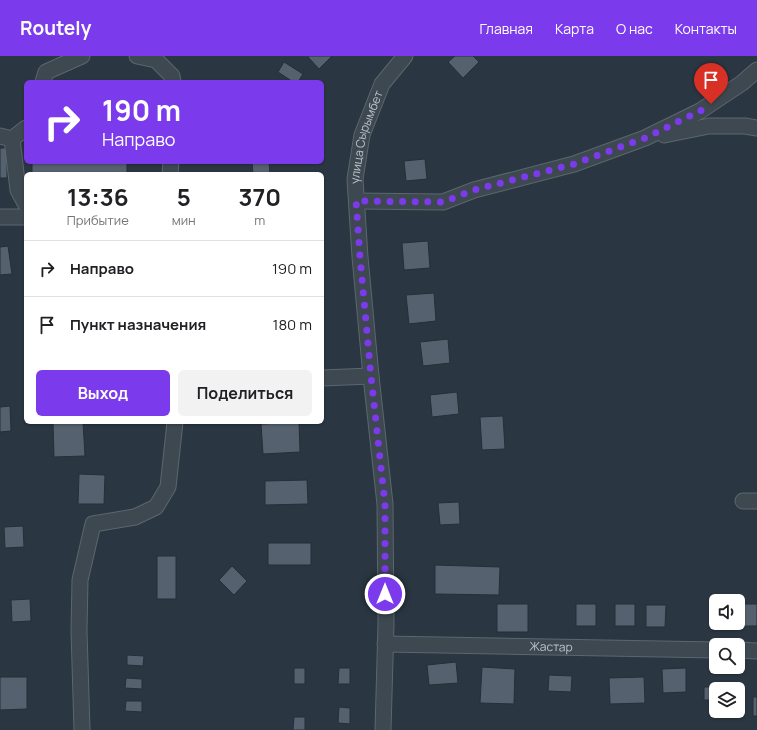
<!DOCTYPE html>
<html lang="ru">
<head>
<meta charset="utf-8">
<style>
	body { margin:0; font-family:Manrope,sans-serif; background:#f2f2f2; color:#202124; height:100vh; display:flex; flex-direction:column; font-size:15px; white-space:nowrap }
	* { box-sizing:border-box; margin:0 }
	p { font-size:13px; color:#757577 }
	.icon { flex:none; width:22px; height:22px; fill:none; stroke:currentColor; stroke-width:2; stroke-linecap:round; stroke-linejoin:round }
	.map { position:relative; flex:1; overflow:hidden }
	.drawer { position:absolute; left:24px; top:116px; width:300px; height:252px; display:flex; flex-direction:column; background:#fff; border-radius:6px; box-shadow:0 1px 3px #0004 }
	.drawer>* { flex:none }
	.hud { position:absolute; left:24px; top:24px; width:300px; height:84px; border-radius:6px; box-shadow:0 1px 3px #0004; background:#7c3aed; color:#fff; overflow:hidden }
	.tools { position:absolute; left:709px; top:538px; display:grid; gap:8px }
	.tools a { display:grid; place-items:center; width:36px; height:36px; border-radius:6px; background:#fff; box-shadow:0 1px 3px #0004; font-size:20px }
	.pin { position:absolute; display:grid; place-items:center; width:34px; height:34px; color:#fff; margin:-41px -17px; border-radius:50% 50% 50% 0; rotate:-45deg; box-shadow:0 0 4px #0007 }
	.pin .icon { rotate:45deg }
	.me { position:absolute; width:44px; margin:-22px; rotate:0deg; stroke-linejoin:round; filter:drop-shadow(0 0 3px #0008) }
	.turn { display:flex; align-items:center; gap:14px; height:84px; padding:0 12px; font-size:18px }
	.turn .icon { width:52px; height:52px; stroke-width:2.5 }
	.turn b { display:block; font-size:28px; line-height:34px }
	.eta { display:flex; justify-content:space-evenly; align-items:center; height:68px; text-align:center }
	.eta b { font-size:24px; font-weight:700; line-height:28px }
	.primary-button { display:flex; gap:8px; margin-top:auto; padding:8px 12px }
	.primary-button a { flex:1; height:46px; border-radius:6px; background:#7c3aed; color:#fff; font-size:16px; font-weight:700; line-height:46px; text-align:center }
	.primary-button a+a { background:#f2f2f2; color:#202124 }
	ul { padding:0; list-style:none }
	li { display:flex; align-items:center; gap:12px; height:56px; padding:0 12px; border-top:1px solid #e0e0e0 }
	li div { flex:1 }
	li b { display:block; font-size:15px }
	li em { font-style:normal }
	header { display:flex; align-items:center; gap:24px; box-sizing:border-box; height:56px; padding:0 20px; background:#7c3aed; color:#fff }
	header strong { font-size:19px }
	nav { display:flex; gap:22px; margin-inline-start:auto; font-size:14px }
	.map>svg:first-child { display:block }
</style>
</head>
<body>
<header>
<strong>Routely</strong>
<nav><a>Главная</a><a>Карта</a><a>О нас</a><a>Контакты</a></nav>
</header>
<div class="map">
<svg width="757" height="674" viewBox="0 0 757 674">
	<rect width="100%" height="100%" fill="#2a3641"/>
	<!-- building -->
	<g fill="#55616e" stroke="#242f38">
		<polygon points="309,0 332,0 319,13 308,1"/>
		<polygon points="455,0 473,0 479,6 463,22 448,6"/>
		<polygon points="284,6 303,18 298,26 293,26 278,16"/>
		<rect x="0" y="92" width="7" height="30"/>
		<polygon points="425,103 427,123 406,125 404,105"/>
		<rect x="32" y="106" width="95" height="12"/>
		<polygon points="252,106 269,106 270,118 253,118"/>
		<polygon points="428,185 430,212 404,214 402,187"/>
		<polygon points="8,190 12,218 0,219 0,191"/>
		<polygon points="434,237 436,265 409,268 406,239"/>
		<polygon points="448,283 450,307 423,310 420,286"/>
		<polygon points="457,336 459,358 432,361 430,339"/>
		<polygon points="10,350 11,375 0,376 0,351"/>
		<polygon points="503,360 505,393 482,394 480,361"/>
		<polygon points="53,366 83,366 85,400 54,401"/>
		<polygon points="299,366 300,396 263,398 261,368"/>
		<polygon points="79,418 105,419 104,448 78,448"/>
		<polygon points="307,424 308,448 265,449 265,425"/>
		<polygon points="459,446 460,468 440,469 438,447"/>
		<polygon points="23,470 24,491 5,492 4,471"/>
		<rect x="268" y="487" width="43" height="22"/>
		<rect x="157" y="500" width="19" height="43"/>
		<polygon points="435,509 500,511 499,539 435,538"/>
		<polygon points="232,510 247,525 234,539 219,524"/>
		<polygon points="30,543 31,565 12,566 11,544"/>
		<rect x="497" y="548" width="31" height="28"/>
		<rect x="576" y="548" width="20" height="22"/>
		<rect x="615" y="548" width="20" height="22"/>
		<rect x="743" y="548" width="14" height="22"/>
		<polygon points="646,549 666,549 665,571 646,571"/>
		<polygon points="127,599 144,600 143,610 127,609"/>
		<polygon points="456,606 458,627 429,629 427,609"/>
		<polygon points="482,611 515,613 514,648 480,647"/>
		<rect x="294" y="612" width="11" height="16"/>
		<polygon points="339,612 350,612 350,628 338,628"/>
		<polygon points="686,612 686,636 663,637 662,613"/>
		<polygon points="549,619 572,620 571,636 548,635"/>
		<polygon points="0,621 27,621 27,653 0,654"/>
		<polygon points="644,621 645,647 610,648 609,622"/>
		<polygon points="126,622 142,623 142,633 125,632"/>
		<polygon points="704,631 720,631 720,633 716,633 716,644 704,644"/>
		<rect x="753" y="641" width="4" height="19"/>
		<polygon points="126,645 142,645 142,656 125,655"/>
		<polygon points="339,651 350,652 350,668 338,667"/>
		<polygon points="294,661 305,661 305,674 293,674"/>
	</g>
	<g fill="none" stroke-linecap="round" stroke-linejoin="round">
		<!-- minor casing -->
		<g stroke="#5c666e" stroke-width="17">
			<g id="minor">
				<polyline points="137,0 156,4 172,20 173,26"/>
				<polyline points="43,26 46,16 82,0"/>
				<polyline points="664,79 709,70 745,70 757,72"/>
				<polyline points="0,80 12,83 18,134 26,149"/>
				<polyline points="12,83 26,72"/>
				<polyline points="170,118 171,106"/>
				<polyline points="357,145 443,146 474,134 574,108 645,82 700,55 742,27 757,14"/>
				<polyline points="0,161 26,161"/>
				<polyline points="322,322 371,320"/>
				<polyline points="743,445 757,445"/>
				<path id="s1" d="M385,588L716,594"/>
				<polyline points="738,594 757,595"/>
				<polyline points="82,674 79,575 80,524 93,468 135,461 156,451 168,431 175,366"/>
				<path id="s2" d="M383,674L386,568L385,448L371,320L360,201L355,123L362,79L382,28L405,0"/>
			</g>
		</g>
		<!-- minor -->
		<use href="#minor" stroke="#3e4851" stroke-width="15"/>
	</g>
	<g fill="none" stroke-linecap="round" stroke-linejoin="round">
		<!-- route -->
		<polyline stroke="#7c3aed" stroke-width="7" stroke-dasharray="0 12.6" points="385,538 385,448 371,320 360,201 356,145 443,146 474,134 574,108 645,82 700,55 711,48"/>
	</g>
	<g text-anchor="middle" stroke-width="4" stroke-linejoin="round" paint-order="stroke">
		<!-- street labels -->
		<g font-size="12" fill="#bbc3cb" stroke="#222d36">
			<text dy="4" stroke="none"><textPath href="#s2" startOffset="596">улица Сырымбет</textPath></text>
			<text dy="4" stroke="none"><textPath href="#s1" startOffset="166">Жастар</textPath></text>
		</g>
	</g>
</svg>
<div class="tools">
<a><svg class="icon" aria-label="sound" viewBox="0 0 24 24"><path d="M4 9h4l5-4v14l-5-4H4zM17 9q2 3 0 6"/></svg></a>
<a><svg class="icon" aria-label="search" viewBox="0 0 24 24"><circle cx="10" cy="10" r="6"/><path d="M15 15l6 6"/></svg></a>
<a><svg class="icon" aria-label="layers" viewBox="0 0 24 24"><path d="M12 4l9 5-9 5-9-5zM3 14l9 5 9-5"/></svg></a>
</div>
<div class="pin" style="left:711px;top:48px;background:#d93025"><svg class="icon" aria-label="arrive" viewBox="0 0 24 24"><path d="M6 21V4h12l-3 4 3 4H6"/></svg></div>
<svg class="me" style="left:385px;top:538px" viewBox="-20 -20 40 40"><circle r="17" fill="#7c3aed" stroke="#fff" stroke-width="3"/><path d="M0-11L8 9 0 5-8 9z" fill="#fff"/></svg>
<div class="hud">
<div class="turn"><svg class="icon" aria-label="right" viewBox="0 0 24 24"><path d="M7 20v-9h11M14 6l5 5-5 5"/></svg><div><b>190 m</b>Направо</div></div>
</div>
<section class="drawer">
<div class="eta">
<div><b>13:36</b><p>Прибытие</p></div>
<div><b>5</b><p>мин</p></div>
<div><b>370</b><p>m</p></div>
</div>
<ul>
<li><svg class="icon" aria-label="right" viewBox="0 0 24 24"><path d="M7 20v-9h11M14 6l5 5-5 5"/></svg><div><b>Направо</b></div><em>190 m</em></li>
<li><svg class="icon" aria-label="arrive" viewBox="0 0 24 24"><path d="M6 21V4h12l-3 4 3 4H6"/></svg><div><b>Пункт назначения</b></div><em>180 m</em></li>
</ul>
<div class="primary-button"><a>Выход</a><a>Поделиться</a></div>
</section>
</div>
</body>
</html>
